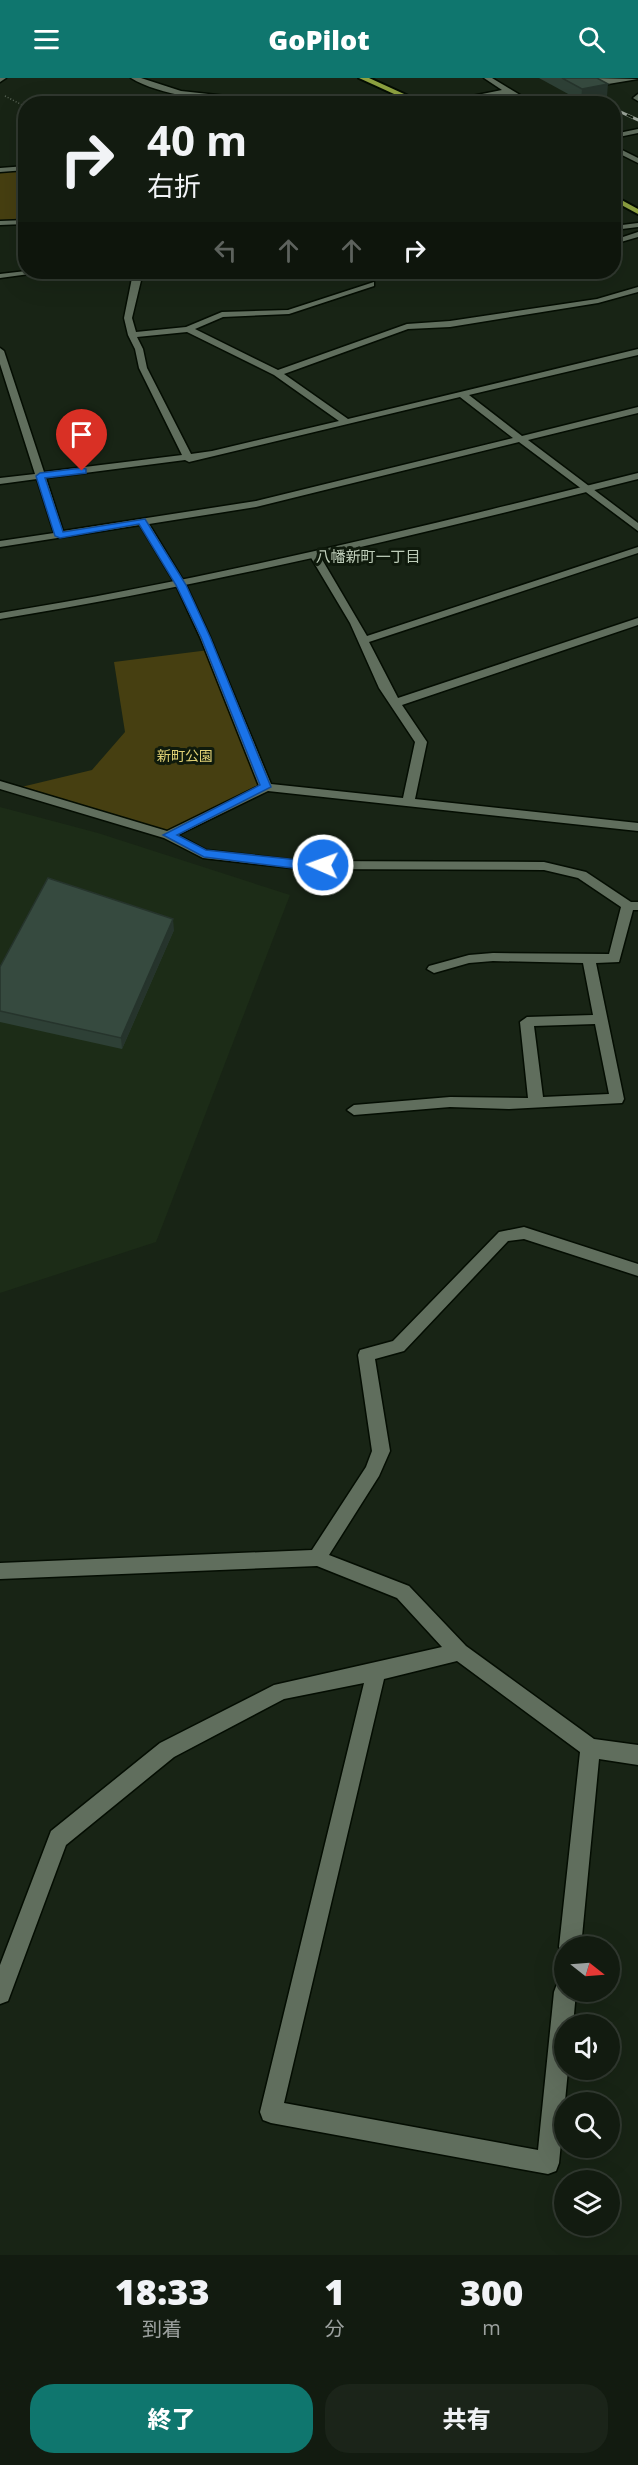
<!DOCTYPE html>
<html lang="ja">
<head>
<meta charset="utf-8">
<style>
	body { margin:0; font-family:"Open Sans","Noto Sans JP",sans-serif; background:#1b2419; color:#f1f3f6; height:100vh; display:flex; flex-direction:column; font-size:22px; white-space:nowrap }
	* { box-sizing:border-box; margin:0 }
	p { font-size:20px; color:#9ca19f }
	.icon { flex:none; width:33px; height:33px; fill:none; stroke:currentColor; stroke-width:2; stroke-linecap:round; stroke-linejoin:round }
	.map { position:relative; height:2177px; overflow:hidden }
	.drawer { display:flex; flex-direction:column; background:#121b10; flex:1 }
	.drawer>* { flex:none }
	.hud { position:absolute; left:18px; top:18px; width:603px; height:183px; border-radius:24px; box-shadow:0 6px 24px #0002,0 0 0 2px #313930; background:#121b10; color:#f1f3f6; overflow:hidden }
	.needle { width:39px; rotate:107deg }
	.buttons { position:absolute; left:554px; top:1858px; display:grid; gap:12px }
	.buttons a { display:grid; place-items:center; width:66px; height:66px; border-radius:50%; background:#121b10; box-shadow:0 6px 24px #0002,0 0 0 2px #313930; font-size:30px }
	.pin { position:absolute; display:grid; place-items:center; width:51px; height:51px; color:#fff; margin:-62px -26px; border-radius:50% 50% 50% 0; rotate:-45deg; box-shadow:0 0 6px #0007 }
	.pin .icon { rotate:45deg }
	.me { position:absolute; width:66px; margin:-33px; rotate:272deg; stroke-linejoin:round; filter:drop-shadow(0 0 4px #0008) }
	.turn { display:flex; align-items:center; gap:21px; height:126px; padding:0 30px; font-size:27px }
	.turn .icon { width:78px; height:78px; stroke-width:2.5 }
	.turn b { display:block; font-size:42px; line-height:51px }
	.lanes { display:flex; align-items:center; height:57px; padding:0 30px; background:#0003; justify-content:center; gap:30px; direction:ltr }
	.lanes .off { opacity:.35 }
	.eta { display:flex; justify-content:space-evenly; align-items:center; height:102px; text-align:center }
	.eta b { font-size:36px; font-weight:800; line-height:42px }
	.button { display:flex; gap:12px; margin-top:auto; padding:12px 30px }
	.button a { flex:1; height:69px; border-radius:24px; background:#0f766e; color:#fff; font-size:24px; font-weight:800; line-height:69px; text-align:center }
	.button a+a { background:#1b2419; color:#f1f3f6 }
	header { display:flex; justify-content:space-between; align-items:center; height:78px; padding:0 30px; background:#0f766e; color:#fff; font-size:27px; font-weight:800 }
	.map>svg:first-child { display:block }
</style>
</head>
<body>
<header><svg class="icon" aria-label="menu" viewBox="0 0 24 24"><path d="M4 6h16M4 12h16M4 18h16"/></svg>GoPilot<svg class="icon" aria-label="search" viewBox="0 0 24 24"><circle cx="10" cy="10" r="6"/><path d="M15 15l6 6"/></svg></header>
<div class="map">
<svg width="638" height="2177" viewBox="0 0 638 2177">
	<rect width="100%" height="100%" fill="#182415"/>
	<!-- built -->
	<polygon fill="#1c2c17" points="0,729 98,755 290,817 156,1164 0,1215"/>
	<!-- green -->
	<g fill="#463f11">
		<polygon points="25,90 25,144 0,145 0,92"/>
		<polygon points="209,572 266,709 168,757 13,711 92,692 125,654 114,584"/>
	</g>
	<g fill="none" stroke-linecap="round" stroke-linejoin="round">
		<!-- service casing -->
		<g stroke="#040d02" stroke-width="3">
			<g id="service">
				<polygon points="588,0 638,1 608,6"/>
				<polygon points="638,16 638,23 633,20"/>
			</g>
		</g>
		<!-- minor casing -->
		<g stroke="#040d02" stroke-width="3">
			<g id="minor">
				<polygon points="0,0 6,0 0,4"/>
				<path d="M131,0H141L181,13L300,26C254,26 170,24 131,0Z"/>
				<path d="M484,0H492L535,26C523,26 514,15 504,16C479,18 457,26 432,26L502,12Z"/>
				<polygon points="414,19 416,22 384,26 387,24"/>
				<polygon points="638,51 638,55 614,60 614,56"/>
				<polygon points="614,68 638,80 638,85 614,73"/>
				<polygon points="26,88 26,92 0,94 0,90"/>
				<polygon points="638,154 638,159 614,166 614,162"/>
				<polygon points="26,193 44,194 0,200 0,196"/>
				<path d="M73,194L134,195L143,194L132,240L136,254L186,249L222,234L288,232L374,204V208L289,236L223,239L195,251L278,292L407,246L450,243L597,221L638,209V214L598,225L450,249L408,251L284,296L348,341L638,271V277L469,317L522,358L638,329V335L528,362L638,445V453L519,364L256,429L149,446L186,507L210,559L271,706L403,720L415,664L379,610L350,545L310,478L311,476L320,478L367,558L638,469V475L369,564L398,620L638,540V547L402,627L427,664L415,721L638,745V753L268,713L178,757L206,772L301,783L544,784L586,794L631,824H638V832H633L619,884L596,885L624,1021L622,1025L509,1031L450,1029L354,1037L347,1032L354,1027L450,1019L528,1020L520,944L527,939L593,937L583,885L493,883L469,885L434,895L427,891L429,888L469,877L493,875L609,876L621,829L578,800L544,792L301,791L203,780L164,760L0,711V703L167,753L259,708L200,559L176,507L140,447L0,469V463L54,455L37,401L0,406V400L35,396L0,286V270L4,273L44,394L182,377L139,290L135,271L128,257L124,240L132,200L77,196ZM187,254L274,297L339,343L212,373L191,376L147,290L143,271L137,259ZM460,319L513,360L256,423L63,453L46,400L185,382L189,384ZM595,946L609,1016L543,1019L534,948Z"/>
				<polygon points="252,194 299,194 286,198 256,196"/>
				<polygon points="524,1149 638,1186 638,1198 524,1161 508,1163 404,1273 375,1281 390,1373 379,1398 329,1477 409,1508 466,1568 594,1661 638,1667 638,1687 599,1681 581,1869 564,1869 564,1877 559,1869 580,1674 457,1583 384,1601 284,2025 538,2072 554,1914 557,1906 564,1904 564,1914 576,1914 573,1947 564,1947 564,1992 568,1992 559,2085 556,2093 548,2096 271,2045 263,2042 260,2034 364,1605 284,1621 174,1679 66,1767 11,1915 8,1923 0,1926 0,1887 51,1753 160,1665 274,1607 442,1569 397,1520 317,1488 0,1501 0,1485 312,1472 366,1389 372,1373 358,1277 360,1272 393,1263 499,1154"/>
			</g>
		</g>
		<!-- tertiary casing -->
		<g stroke="#040d02" stroke-width="3">
			<g id="tertiary">
				<polygon points="26,142 26,146 0,147 0,143"/>
				<polygon points="638,145 638,149 614,152 614,148"/>
				<path d="M638,395V401C427,455 215,506 0,541V535C216,500 426,448 638,395Z"/>
			</g>
		</g>
		<!-- trunk casing -->
		<g stroke="#040d02" stroke-width="4">
			<g id="trunk">
				<polygon points="359,0 369,0 426,26 416,26"/>
				<polygon points="614,118 638,131 638,136 614,123"/>
			</g>
		</g>
		<!-- path -->
		<polyline stroke="#596456" stroke-width="1.5" stroke-dasharray="1 2" stroke-linecap="butt" points="5,18 26,29"/>
		<!-- service -->
		<use href="#service" fill="#606e5d" fill-rule="evenodd"/>
		<!-- minor -->
		<use href="#minor" fill="#606e5d" fill-rule="evenodd"/>
		<!-- tertiary -->
		<use href="#tertiary" fill="#606e5d" fill-rule="evenodd"/>
		<!-- trunk -->
		<use href="#trunk" fill="#8da140" fill-rule="evenodd"/>
		<!-- rail casing -->
		<g stroke="#9da69b" stroke-width="3">
			<g id="rail">
				<polyline points="549,0 603,26"/>
				<polyline points="614,31 638,42"/>
			</g>
		</g>
		<!-- rail -->
		<use href="#rail" stroke="#0f1a0c" stroke-width="2" stroke-dasharray="7" stroke-linecap="butt"/>
	</g>
	<!-- wall -->
	<g fill="#2e4036">
		<polygon points="539,0 597,0 607,18 581,23"/>
		<polygon points="174,852 122,971 0,944 0,889"/>
	</g>
	<!-- shaded-wall -->
	<g fill="#26342c">
		<polygon points="608,6 607,18 581,23 582,11"/>
		<polygon points="173,841 174,852 122,971 121,960"/>
	</g>
	<!-- building -->
	<g fill="#364a3f" stroke="#26342c" stroke-width="1.5">
		<polygon points="562,0 597,0 608,6 582,11"/>
		<polygon points="48,800 173,841 121,960 0,933 0,889"/>
	</g>
	<!-- route -->
	<polygon fill="#1a73e8" stroke="#114b97" stroke-width="1.5" points="82,390 86,391 86,395 45,400 63,454 145,441 186,507 210,559 271,709 177,757 206,772 327,785 327,790 301,791 204,779 163,757 260,707 201,559 176,507 139,446 60,460 55,458 36,398 40,395"/>
	<g text-anchor="middle" stroke-width="6" stroke-linejoin="round" paint-order="stroke">
		<!-- far-park labels -->
		<g font-size="14" fill="#e0d175" stroke="#0f1a0c">
			<text x="185" y="683">新町公園</text>
		</g>
		<!-- far-neighbourhood labels -->
		<g font-size="15" fill="#becdb9" stroke="#0f1a0c">
			<text x="368" y="484">八幡新町一丁目</text>
		</g>
	</g>
</svg>
<div class="buttons">
<a><svg class="needle" viewBox="-14 -14 28 28"><path d="M0-13l5 13h-10z" fill="#e53935"/><path d="M0 13l5-13h-10z" fill="#9ca19f"/></svg></a>
<a><svg class="icon" aria-label="sound" viewBox="0 0 24 24"><path d="M4 9h4l5-4v14l-5-4H4zM17 9q2 3 0 6"/></svg></a>
<a><svg class="icon" aria-label="search" viewBox="0 0 24 24"><circle cx="10" cy="10" r="6"/><path d="M15 15l6 6"/></svg></a>
<a><svg class="icon" aria-label="layers" viewBox="0 0 24 24"><path d="M12 4l9 5-9 5-9-5zM3 14l9 5 9-5"/></svg></a>
</div>
<div class="pin" style="left:82px;top:393px;background:#d93025"><svg class="icon" aria-label="arrive" viewBox="0 0 24 24"><path d="M6 21V4h12l-3 4 3 4H6"/></svg></div>
<svg class="me" style="left:323px;top:787px" viewBox="-20 -20 40 40"><circle r="17" fill="#1a73e8" stroke="#fff" stroke-width="3"/><path d="M0-11L8 9 0 5-8 9z" fill="#fff"/></svg>
<div class="hud">
<div class="turn"><svg class="icon" aria-label="right" viewBox="0 0 24 24"><path d="M7 20v-9h11M14 6l5 5-5 5"/></svg><div><b>40 m</b>右折</div></div>
<div class="lanes"><svg class="icon off" aria-label="left" viewBox="0 0 24 24"><path d="M17 20v-9H6M10 6l-5 5 5 5"/></svg><svg class="icon off" aria-label="ahead" viewBox="0 0 24 24"><path d="M12 20V5M6 11l6-6 6 6"/></svg><svg class="icon off" aria-label="ahead" viewBox="0 0 24 24"><path d="M12 20V5M6 11l6-6 6 6"/></svg><svg class="icon" aria-label="right" viewBox="0 0 24 24"><path d="M7 20v-9h11M14 6l5 5-5 5"/></svg></div>
</div>
</div>
<section class="drawer">
<div class="eta">
<div><b>18:33</b><p>到着</p></div>
<div><b>1</b><p>分</p></div>
<div><b>300</b><p>m</p></div>
</div>
<div class="button"><a>終了</a><a>共有</a></div>
</section>
</body>
</html>
